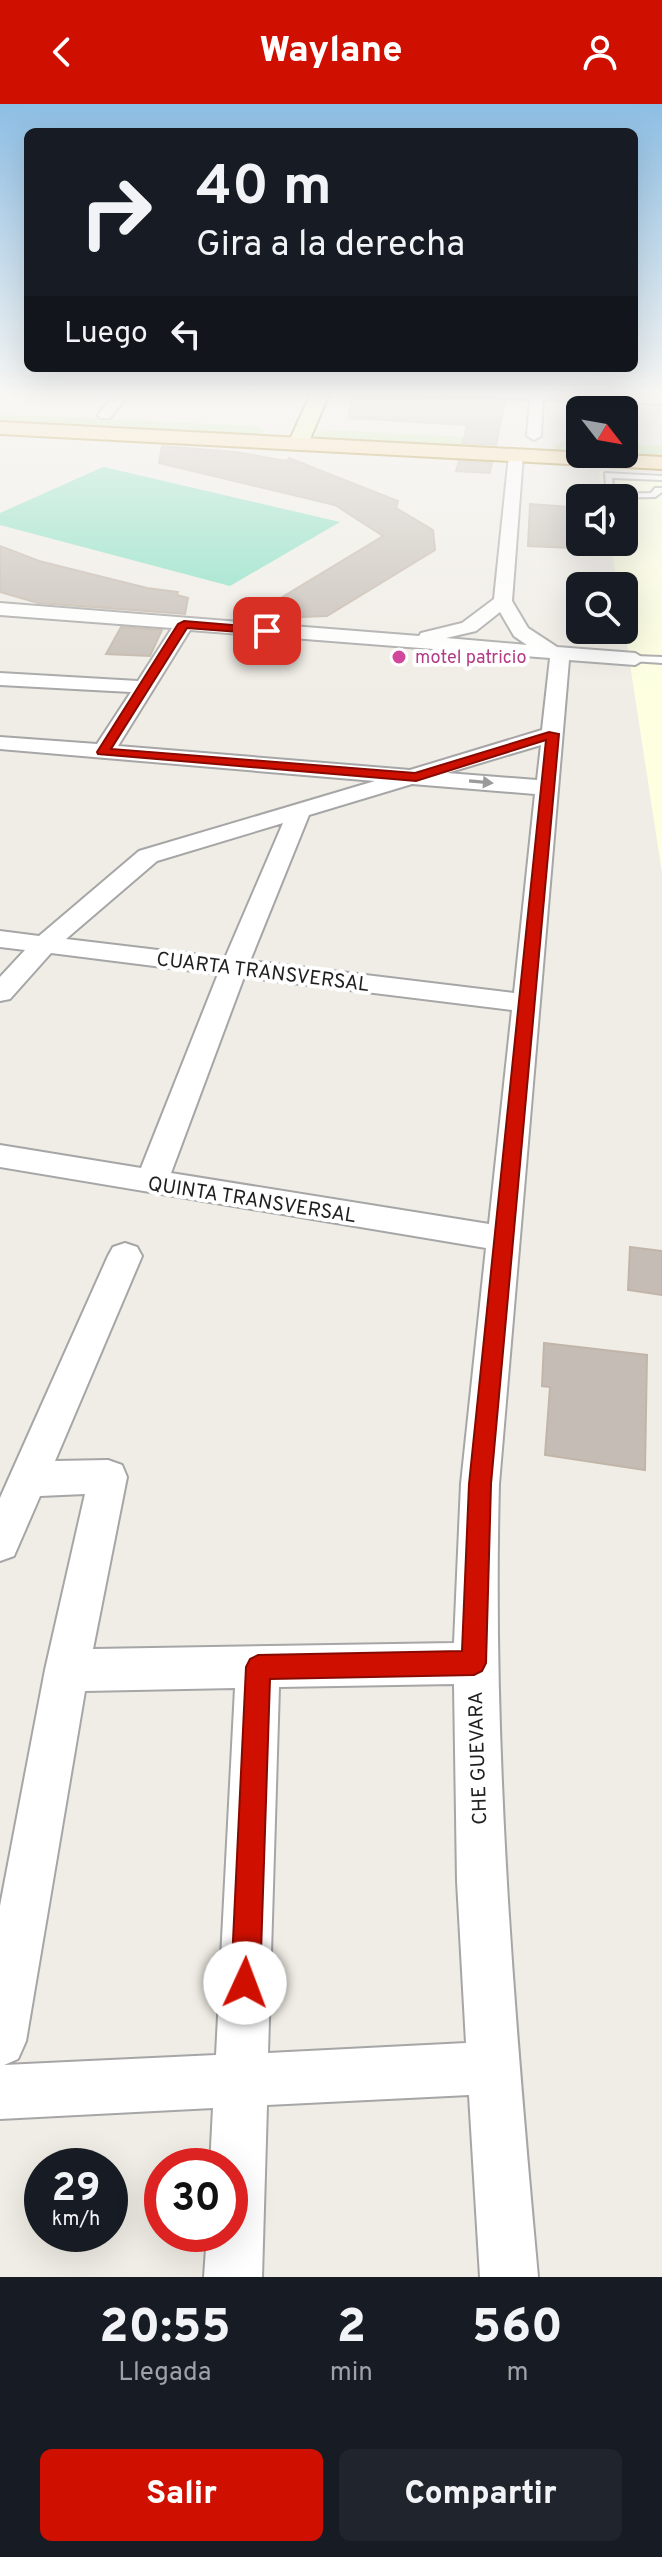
<!DOCTYPE html>
<html lang="es">
<head>
<meta charset="utf-8">
<style>
	body { margin:0; font-family:Overpass,sans-serif; background:#20242c; color:#f1f3f6; height:100vh; display:flex; flex-direction:column; font-size:30px; white-space:nowrap }
	* { box-sizing:border-box; margin:0 }
	p { font-size:26px; color:#9ea1a6 }
	.icon { flex:none; width:44px; height:44px; fill:none; stroke:currentColor; stroke-width:2; stroke-linecap:round; stroke-linejoin:round }
	.map { position:relative; height:2173px; overflow:hidden }
	.drawer { display:flex; flex-direction:column; background:#171b24; flex:1 }
	.drawer>* { flex:none }
	.hud { position:absolute; left:24px; top:24px; width:614px; height:244px; border-radius:12px; box-shadow:0 8px 32px #0002; background:#171b24; color:#f1f3f6; overflow:hidden }
	.needle { width:52px; rotate:121deg }
	.buttons { position:absolute; left:566px; top:292px; display:grid; gap:16px }
	.buttons a { display:grid; place-items:center; width:72px; height:72px; border-radius:12px; background:#171b24; box-shadow:0 8px 32px #0002; font-size:40px }
	.speed { position:absolute; left:24px; top:2044px; display:flex; gap:16px; font-size:40px; font-weight:700; text-align:center }
	.speed>* { display:grid; place-content:center; width:104px; height:104px; border-radius:50%; background:#171b24; box-shadow:0 8px 32px #0002; line-height:1 }
	.speed small { font-size:20px; font-weight:400 }
	.speed .limit { border:12px solid #d22; background:#fff; color:#111 }
	.pin { position:absolute; display:grid; place-items:center; width:68px; height:68px; color:#fff; margin:-34px; border-radius:16px; box-shadow:0 4px 12px #0006 }
	.me { position:absolute; width:88px; margin:-44px; rotate:2deg; stroke-linejoin:round; filter:drop-shadow(0 0 6px #0008) }
	.turn { display:flex; align-items:center; gap:28px; height:168px; padding:0 40px; font-size:36px }
	.turn .icon { width:104px; height:104px; stroke-width:2.5 }
	.turn b { display:block; font-size:56px; line-height:68px }
	.then { display:flex; align-items:center; height:76px; padding:0 40px; background:#0003; gap:16px; font-size:30px }
	.eta { display:flex; justify-content:space-evenly; align-items:center; height:136px; text-align:center }
	.eta b { font-size:48px; font-weight:800; line-height:56px }
	.button { display:flex; gap:16px; margin-top:auto; padding:16px 40px }
	.button a { flex:1; height:92px; border-radius:12px; background:#cf0f00; color:#fff; font-size:32px; font-weight:800; line-height:92px; text-align:center }
	.button a+a { background:#20242c; color:#f1f3f6 }
	header { display:flex; justify-content:space-between; align-items:center; height:104px; padding:0 40px; background:#cf0f00; color:#fff; font-size:36px; font-weight:800 }
	.map>svg:first-child { display:block }
</style>
</head>
<body>
<header><svg class="icon" aria-label="back" viewBox="0 0 24 24"><path d="M15 5l-7 7 7 7"/></svg>Waylane<svg class="icon" aria-label="person" viewBox="0 0 24 24"><circle cx="12" cy="8" r="4"/><path d="M4 21q1-7 8-7t8 7"/></svg></header>
<div class="map">
<svg width="662" height="2173" viewBox="0 0 662 2173">
	<rect width="100%" height="100%" fill="#f0ede6"/>
	<!-- education -->
	<polygon fill="#fdffe0" points="599,366 662,370 662,769 624,521 624,482 618,482 610,438 624,438 624,394 603,394"/>
	<!-- grass -->
	<g fill="#c6eaac">
		<polygon points="0,310 254,322 265,327 258,332 0,321"/>
		<polygon points="333,326 466,333 483,340 476,345 314,333 319,328"/>
		<polygon points="561,338 580,338 580,350 624,350 624,340 662,342 662,356 561,350 553,344"/>
	</g>
	<!-- pitch -->
	<polygon fill="#84dfc2" points="103,363 104,363 340,418 230,482 0,421 0,409"/>
	<!-- building -->
	<g fill="#c5bdb5" stroke="#c2b5a8" stroke-width="2">
		<polygon points="351,288 505,297 496,341 463,339 467,321 349,314"/>
		<polygon points="162,342 235,348 287,357 289,354 398,397 396,404 433,426 435,446 327,512 246,515 383,432 335,401 159,359"/>
		<polygon points="459,357 492,359 490,369 456,367"/>
		<polygon points="530,400 570,403 570,444 528,442"/>
		<polygon points="0,442 39,457 147,484 178,488 177,491 188,494 185,510 38,499 0,488"/>
		<polygon points="121,523 162,526 150,552 106,550"/>
		<polygon points="630,1143 662,1147 662,1191 628,1186"/>
		<polygon points="544,1239 647,1251 645,1366 545,1351 550,1283 542,1282"/>
	</g>
	<g fill="none" stroke-linecap="round" stroke-linejoin="round">
		<!-- lane casing -->
		<g stroke="#a6a6a6" stroke-width="4">
			<g id="lane">
				<polygon points="605,369 662,372 662,376 612,374 614,390 651,389 655,384 662,384 662,388 655,393 607,394"/>
				<polygon points="635,552 662,553 662,559 632,557 630,555"/>
			</g>
		</g>
		<!-- street casing -->
		<g stroke="#a6a6a6" stroke-width="4">
			<g id="street">
				<polygon points="117,287 131,287 110,314 100,314 98,311"/>
				<polygon points="439,287 544,287 662,292 662,300 543,295 541,332 534,336 527,332 530,295 446,291"/>
				<path d="M516,347L523,351L512,497L528,524L557,543L635,549L645,555L635,561L569,556L499,1380C492,1646 514,1909 538,2173H480L469,1991L267,2001L262,2173H204L207,2130H230V2062H210L213,2004L0,2015V1802L45,1566L85,1390L40,1392L14,1452L0,1457V1394L108,1152L113,1143L125,1139L137,1143L142,1152L55,1357L108,1356L122,1361L127,1373L93,1545L454,1539L461,1380L486,1144L0,1063V1041L141,1064L218,870L51,849L10,895L0,897V873L25,846L0,843V827L39,832L139,747L375,677L0,645V633L97,640L131,588L0,581V569L138,577L172,524L0,511V499L419,532L421,529L462,519L494,495L509,351ZM500,508L514,532L527,541L446,534L476,527ZM190,526L550,554L542,626L410,666L118,642ZM541,641L537,676L447,669ZM412,680L535,690L514,889L250,857L309,711ZM283,719L225,854L66,835L157,757ZM244,873L512,906L489,1120L171,1069ZM454,1580L457,1777L466,1939L268,1949L279,1583ZM235,1584L216,1951L4,1961L18,1955L26,1937L85,1587Z"/>
			</g>
		</g>
		<!-- secondary casing -->
		<g stroke="#637805" stroke-width="4">
			<polygon id="secondary" points="312,287 330,287 308,340 305,344 291,344 288,340"/>
		</g>
		<!-- primary casing -->
		<g stroke="#9b7300" stroke-width="4">
			<polygon id="primary" points="0,318 662,353 662,365 0,330"/>
		</g>
		<!-- lane -->
		<use href="#lane" fill="#fff" fill-rule="evenodd"/>
		<!-- street -->
		<use href="#street" fill="#fff" fill-rule="evenodd"/>
		<!-- secondary -->
		<use href="#secondary" fill="#f2faba" fill-rule="evenodd"/>
		<!-- primary -->
		<use href="#primary" fill="#fcdb9f" fill-rule="evenodd"/>
	</g>
	<!-- one-way arrows -->
	<defs><path id="oneway-solid" d="M-6-.8H1V-3.2L6.5 0L1 3.2V.8H-6Z" transform="scale(2)"/></defs>
	<use fill="#9a9a9a" href="#oneway-solid" transform="translate(481 678) rotate(5)"/>
	<!-- sky -->
	<linearGradient id="sky" x2="0" y2="1"><stop stop-color="#8dbee4"/><stop offset="0.49" stop-color="#f8f7f4"/><stop offset="1" stop-color="#f8f7f4" stop-opacity="0"/></linearGradient>
	<rect width="662" height="591" fill="url(#sky)"/>
	<!-- route -->
	<polygon fill="#cf0f00" stroke="#870a00" stroke-width="2" points="184,517 267,524 273,527 267,530 187,524 111,645 415,669 549,628 559,630 491,1380 486,1559 482,1567 474,1571 270,1575 260,1879 256,1889 245,1894 235,1889 231,1879 246,1563 250,1555 258,1551 462,1547 469,1380 546,636 416,677 98,650 97,648 178,520"/>
	<!-- markers -->
	<circle fill="#d1479c" stroke="#fff" stroke-width="3" cx="399" cy="553" r="8"/>
	<g text-anchor="middle" stroke-width="8" stroke-linejoin="round" paint-order="stroke">
		<!-- far-hotel labels -->
		<g font-size="18" fill="#b23c85" stroke="#fff" text-anchor="start">
			<text x="415" y="559">motel patricio</text>
		</g>
		<!-- street labels -->
		<g font-size="20" fill="#1f1f1f" stroke="#fff">
			<text transform="translate(263 867) rotate(7)" y="7">CUARTA TRANSVERSAL</text>
			<text transform="translate(252 1095) rotate(9)" y="7">QUINTA TRANSVERSAL</text>
			<text transform="translate(477 1654) rotate(-92)" y="7">CHE GUEVARA</text>
		</g>
	</g>
</svg>
<div class="buttons">
<a><svg class="needle" viewBox="-14 -14 28 28"><path d="M0-13l5 13h-10z" fill="#e53935"/><path d="M0 13l5-13h-10z" fill="#9ea1a6"/></svg></a>
<a><svg class="icon" aria-label="sound" viewBox="0 0 24 24"><path d="M4 9h4l5-4v14l-5-4H4zM17 9q2 3 0 6"/></svg></a>
<a><svg class="icon" aria-label="search" viewBox="0 0 24 24"><circle cx="10" cy="10" r="6"/><path d="M15 15l6 6"/></svg></a>
</div>
<div class="speed"><div>29<small>km/h</small></div><div class="limit">30</div></div>
<div class="pin" style="left:267px;top:527px;background:#d93025"><svg class="icon" aria-label="arrive" viewBox="0 0 24 24"><path d="M6 21V4h12l-3 4 3 4H6"/></svg></div>
<svg class="me" style="left:245px;top:1879px" viewBox="-20 -20 40 40"><circle r="19" fill="#fff"/><path d="M0-13L10 11 0 6-10 11z" fill="#cf0f00"/></svg>
<div class="hud">
<div class="turn"><svg class="icon" aria-label="right" viewBox="0 0 24 24"><path d="M7 20v-9h11M14 6l5 5-5 5"/></svg><div><b>40 m</b>Gira a la derecha</div></div>
<div class="then">Luego<svg class="icon" aria-label="left" viewBox="0 0 24 24"><path d="M17 20v-9H6M10 6l-5 5 5 5"/></svg></div>
</div>
</div>
<section class="drawer">
<div class="eta">
<div><b>20:55</b><p>Llegada</p></div>
<div><b>2</b><p>min</p></div>
<div><b>560</b><p>m</p></div>
</div>
<div class="button"><a>Salir</a><a>Compartir</a></div>
</section>
</body>
</html>
